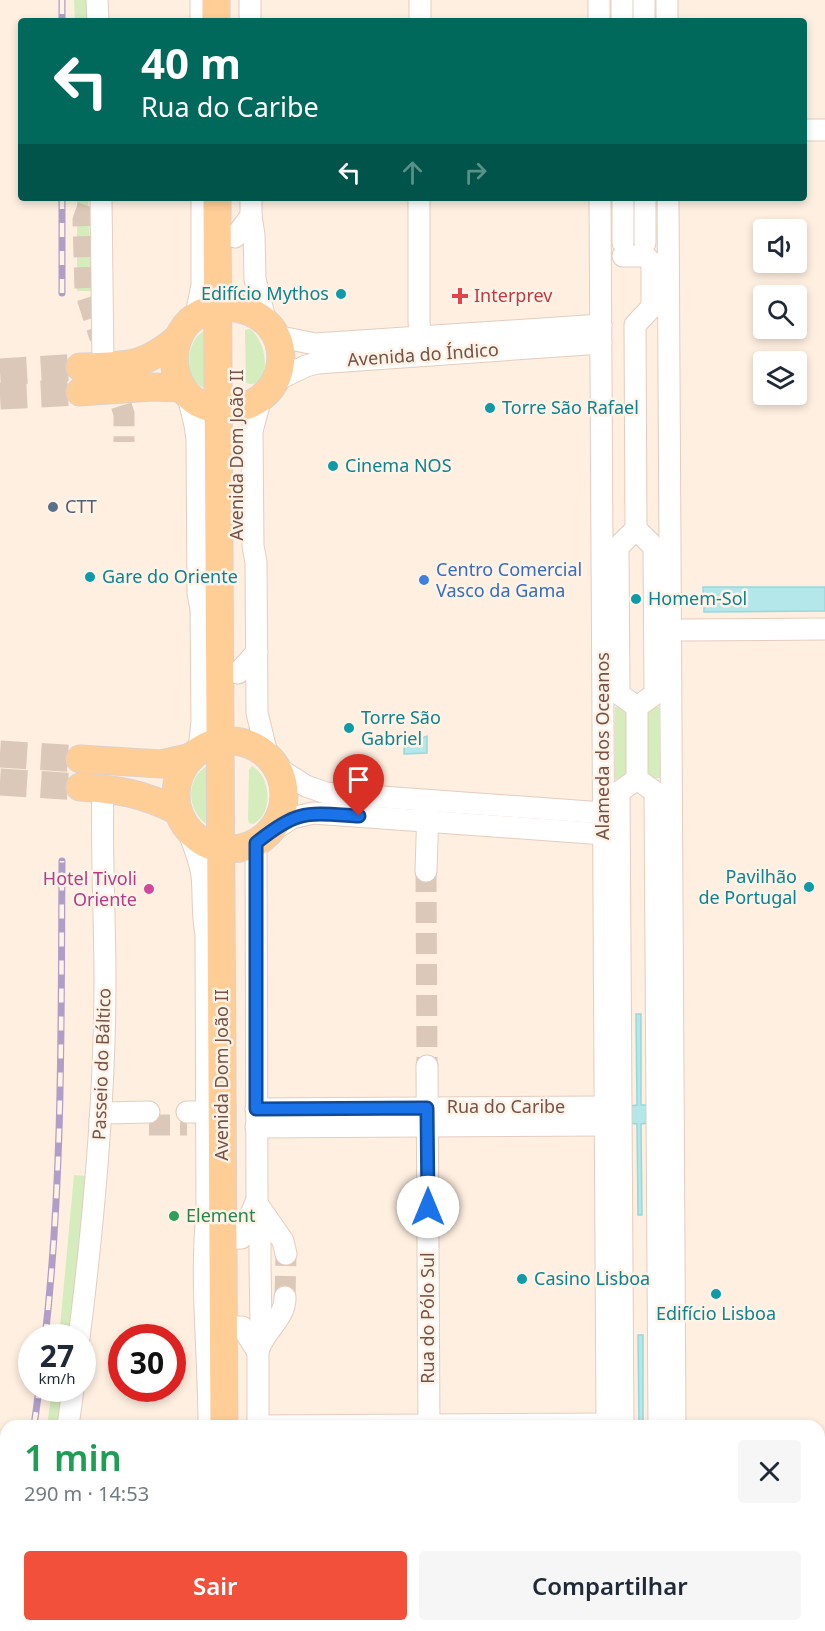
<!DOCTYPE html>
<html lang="pt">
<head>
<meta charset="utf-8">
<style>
	body { margin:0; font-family:"Noto Sans",sans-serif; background:#f6f6f7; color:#1f2937; height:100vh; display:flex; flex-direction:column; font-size:22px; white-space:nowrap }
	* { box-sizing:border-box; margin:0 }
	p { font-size:20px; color:#747a83 }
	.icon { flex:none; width:33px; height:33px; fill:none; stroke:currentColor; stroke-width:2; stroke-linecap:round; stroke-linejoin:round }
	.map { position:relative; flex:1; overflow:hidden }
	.panel { position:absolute; left:0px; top:1420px; width:825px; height:212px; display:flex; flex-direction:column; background:#fff; border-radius:18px 18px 0 0; box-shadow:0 3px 9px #0003 }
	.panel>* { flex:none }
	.guide { position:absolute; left:18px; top:18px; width:789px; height:183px; border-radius:6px; box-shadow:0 3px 9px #0003; background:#00695c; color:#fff; overflow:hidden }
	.tools { position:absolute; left:753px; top:219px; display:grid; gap:12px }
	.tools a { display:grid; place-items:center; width:54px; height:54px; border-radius:6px; background:#fff; box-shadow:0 3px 9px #0003; font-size:30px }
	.speed { position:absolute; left:18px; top:1324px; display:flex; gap:12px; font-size:30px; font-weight:700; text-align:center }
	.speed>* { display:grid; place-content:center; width:78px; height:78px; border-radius:50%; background:#fff; box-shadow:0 3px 9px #0003; line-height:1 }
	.speed small { font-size:15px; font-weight:400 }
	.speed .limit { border:9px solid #d22; background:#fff; color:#111 }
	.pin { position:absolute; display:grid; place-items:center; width:51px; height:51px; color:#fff; margin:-62px -26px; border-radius:50% 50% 50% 0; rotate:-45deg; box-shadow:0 0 6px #0007 }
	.pin .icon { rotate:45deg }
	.me { position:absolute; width:66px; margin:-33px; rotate:0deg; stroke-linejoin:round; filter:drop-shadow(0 0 4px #0008) }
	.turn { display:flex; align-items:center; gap:21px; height:126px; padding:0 24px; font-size:27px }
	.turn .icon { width:78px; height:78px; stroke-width:2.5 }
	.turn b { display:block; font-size:42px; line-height:51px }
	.lanes { display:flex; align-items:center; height:57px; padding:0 24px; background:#0003; justify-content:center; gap:30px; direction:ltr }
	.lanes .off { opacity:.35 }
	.round { display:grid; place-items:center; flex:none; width:63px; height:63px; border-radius:6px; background:#f6f6f7 }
	.headline { display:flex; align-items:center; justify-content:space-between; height:102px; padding:0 24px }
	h1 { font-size:36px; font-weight:600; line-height:45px; color:#1e9e55 }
	.button { display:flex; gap:12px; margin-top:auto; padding:12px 24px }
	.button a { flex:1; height:69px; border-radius:6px; background:#f2503a; color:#fff; font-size:24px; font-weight:600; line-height:69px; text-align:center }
	.button a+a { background:#f6f6f7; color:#1f2937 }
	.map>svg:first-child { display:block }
</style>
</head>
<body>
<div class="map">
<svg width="825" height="1631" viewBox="0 0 825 1631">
	<rect width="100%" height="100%" fill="#feefe0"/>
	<!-- green -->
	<g fill="#d5ecbd">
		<polygon points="74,0 87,0 87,21 75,21"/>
		<polygon points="77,198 88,198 92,291 77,291"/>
		<path d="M250,329C270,344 271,391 246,383L245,330Z"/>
		<path d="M206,330L207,389C183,384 184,338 206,330Z"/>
		<polygon points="615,707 630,707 631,778 615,779"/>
		<polygon points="644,707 659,707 660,778 644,779"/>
		<path d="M208,766V825C187,813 184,777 208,766Z"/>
		<path d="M252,766C271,776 274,814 253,824L249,823L248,819L249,770Z"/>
		<polygon points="74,1175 86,1176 71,1338 59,1338"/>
		<polygon points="52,1389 64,1389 59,1426 47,1426"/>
	</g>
	<!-- water -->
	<g fill="#b3e7e9" stroke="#98d8db" stroke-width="1.5">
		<polygon points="703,587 825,587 825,611 704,612"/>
		<polygon points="427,736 427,753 404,754 404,745"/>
		<polygon points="636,1014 641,1014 641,1105 648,1105 648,1123 641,1124 642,1215 638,1215 637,1124 630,1123 630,1106 637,1105"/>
		<polygon points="638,1335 643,1335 643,1426 650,1426 632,1426 639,1426"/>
	</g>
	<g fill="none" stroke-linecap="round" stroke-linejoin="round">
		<!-- minor-tunnel -->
		<g stroke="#dcc8b9" stroke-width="21" stroke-dasharray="21 10" stroke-linecap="butt">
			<polyline points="88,206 83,220 85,291 100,338"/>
			<polyline points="112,376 124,414 124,442"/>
			<polyline points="426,871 427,1066"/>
			<polyline points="149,1125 187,1125"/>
			<polyline points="285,1297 286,1254"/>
		</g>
		<!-- major-tunnel -->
		<g stroke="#dcc8b9" stroke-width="27" stroke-dasharray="27 14" stroke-linecap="butt">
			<polyline points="0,372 80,367"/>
			<polyline points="0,396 80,392"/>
			<polyline points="0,754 80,759"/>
			<polyline points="0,782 80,787"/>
		</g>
		<!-- minor casing -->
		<g stroke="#e5ccbe" stroke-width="23">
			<g id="minor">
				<polyline points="97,0 98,21"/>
				<polyline points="201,0 201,21"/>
				<polyline points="250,0 250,21"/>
				<polyline points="420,0 420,21"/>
				<polyline points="599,0 599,21"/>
				<polyline points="622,0 622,21"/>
				<polyline points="644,0 644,21"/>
				<polyline points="667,0 667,21"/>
				<polyline points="804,130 825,130"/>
				<polyline points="101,198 103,366"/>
				<polyline points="251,198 251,216 254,235 255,279 266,323"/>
				<polyline points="419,198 419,321 421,352"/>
				<polyline points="600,198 607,1426"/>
				<polyline points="623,198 623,243"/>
				<polyline points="645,198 645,243"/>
				<polyline points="668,198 675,1426"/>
				<polyline points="235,237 251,216"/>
				<polyline points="623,256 645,256 652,263 652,307 635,325 636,529 654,547 655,694 637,707 637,779 655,792 659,1426"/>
				<polyline points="196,316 202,285 202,198"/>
				<polyline points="276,336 315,344 601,325"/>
				<polyline points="277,380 306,366 317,363 601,343"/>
				<polyline points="188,396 195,425 197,439 198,593 201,609 202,721 199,750"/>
				<polyline points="261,398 252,431 253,546 256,562 257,713 268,758"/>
				<polyline points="636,529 618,547 619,694 637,707"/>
				<polyline points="683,630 825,629"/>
				<polyline points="238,673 257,652"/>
				<polyline points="276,767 306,786 326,793 604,813"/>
				<path d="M186,825C192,842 200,859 202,876C204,895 202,914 206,934L207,1212C200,1283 209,1355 209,1426"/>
				<polyline points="273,830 292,818 313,813 604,834"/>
				<polyline points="256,843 257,1202 260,1233 260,1266 261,1322 258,1352 258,1426"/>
				<polyline points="426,871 428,808"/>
				<polyline points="427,1066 429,1426"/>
				<polyline points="256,1109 605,1107"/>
				<polyline points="187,1112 207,1112"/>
				<polyline points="100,1120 106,1113 149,1112"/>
				<polyline points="256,1127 605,1125"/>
				<polyline points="258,1205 283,1241 286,1254"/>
				<polyline points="216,1226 223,1238 241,1238 256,1202"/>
				<path d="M79,1338C94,1219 105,1100 105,980C105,916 101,852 103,789"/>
				<polyline points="218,1340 224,1327 242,1327 258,1352"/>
				<path d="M260,1346C267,1329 286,1316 285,1297"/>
				<polyline points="68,1426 73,1389"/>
				<polyline points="258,1426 607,1424"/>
				<polyline points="623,1426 619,792 637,779"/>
				<polyline points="210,1626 210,1631"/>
				<polyline points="259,1626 259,1631"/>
				<polyline points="429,1626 429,1631"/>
				<polyline points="608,1626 608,1631"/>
				<polyline points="624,1626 624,1631"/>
				<polyline points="660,1626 660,1631"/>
				<polyline points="676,1626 676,1631"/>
				<polyline points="37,1631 38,1626"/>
			</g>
		</g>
		<!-- major casing -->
		<g stroke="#dcd2cf" stroke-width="29">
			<g id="major">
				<polyline points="216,0 216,21"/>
				<polyline points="217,198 224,1426"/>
				<path d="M227,307C307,312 294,420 213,408C170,402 161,339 196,316C205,310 216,308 227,307Z"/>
				<path d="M80,367C125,365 142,369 178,338"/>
				<polyline points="80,392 152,387 182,388"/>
				<circle cx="230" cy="795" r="54"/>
				<polyline points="80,759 161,764 192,757"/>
				<path d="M80,787C121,790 141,793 178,811"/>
				<polyline points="243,1626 243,1631"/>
			</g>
		</g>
		<!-- minor -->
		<use href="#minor" stroke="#fff" stroke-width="21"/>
		<!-- major -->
		<use href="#major" stroke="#ffcd96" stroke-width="27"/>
		<!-- rail casing -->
		<g stroke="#b09ec8" stroke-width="7">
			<g id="rail">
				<polyline points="62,0 62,21"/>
				<polyline points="62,293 62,198"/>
				<path d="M45,1338C63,1179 61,1020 62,861"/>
				<polyline points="34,1426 39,1389"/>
				<polyline points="3,1631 6,1611"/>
			</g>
		</g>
		<!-- rail -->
		<use href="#rail" stroke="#fff3e8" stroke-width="4.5" stroke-dasharray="14" stroke-linecap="butt"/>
	</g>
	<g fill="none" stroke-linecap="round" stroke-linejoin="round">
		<!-- route casing -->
		<g stroke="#114b97" stroke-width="15">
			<path id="route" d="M359,816C306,813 298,809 256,843V1109L427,1108L428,1207"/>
		</g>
		<!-- route -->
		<use href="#route" stroke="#1a73e8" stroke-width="10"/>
	</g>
	<!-- markers -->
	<g fill="#0f9aa8" stroke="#fff3e8" stroke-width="2">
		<circle cx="341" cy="294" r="6"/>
		<circle cx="490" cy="408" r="6"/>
		<circle cx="333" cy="466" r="6"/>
		<circle cx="90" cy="577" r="6"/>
		<circle cx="636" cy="599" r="6"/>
		<circle cx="349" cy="728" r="6"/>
		<circle cx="809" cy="887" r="6"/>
		<circle cx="522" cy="1279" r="6"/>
		<circle cx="716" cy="1294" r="6"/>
	</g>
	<path fill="#e0444e" stroke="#fff3e8" stroke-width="2" d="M457 287h6v6h6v6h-6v6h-6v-6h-6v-6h6z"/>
	<circle fill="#5c6f8a" stroke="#fff3e8" stroke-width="2" cx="53" cy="507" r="6"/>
	<circle fill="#3f7fe0" stroke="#fff3e8" stroke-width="2" cx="424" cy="580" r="6"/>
	<circle fill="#d1479c" stroke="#fff3e8" stroke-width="2" cx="149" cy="889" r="6"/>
	<circle fill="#2e9e5b" stroke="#fff3e8" stroke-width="2" cx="174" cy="1216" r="6"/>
	<g text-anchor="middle" stroke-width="5" stroke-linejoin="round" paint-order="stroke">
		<!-- culture labels -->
		<g font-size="18" fill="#0d838f" stroke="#fff3e8" text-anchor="start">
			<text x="329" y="300" text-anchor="end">Edifício Mythos</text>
			<text x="502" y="414">Torre São Rafael</text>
			<text x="345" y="472">Cinema NOS</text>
			<text x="102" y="583">Gare do Oriente</text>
			<text x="648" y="605">Homem-Sol</text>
			<text x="361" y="724">Torre São<tspan x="361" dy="21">Gabriel</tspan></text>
			<text x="797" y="883" text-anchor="end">Pavilhão<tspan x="797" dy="21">de Portugal</tspan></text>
			<text x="534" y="1285">Casino Lisboa</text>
			<text x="716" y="1320" text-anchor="middle">Edifício Lisboa</text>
		</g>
		<!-- health labels -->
		<g font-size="18" fill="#be3a42" stroke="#fff3e8" text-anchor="start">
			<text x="474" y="302">Interprev</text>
		</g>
		<!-- street labels -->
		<g font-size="18" fill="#775245" stroke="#fff3e8">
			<text transform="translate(423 355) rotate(-4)" y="6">Avenida do Índico</text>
			<text transform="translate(237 455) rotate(-90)" y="6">Avenida Dom João II</text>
			<text transform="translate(603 746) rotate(-90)" y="6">Alameda dos Oceanos</text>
			<text transform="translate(102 1064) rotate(-88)" y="6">Passeio do Báltico</text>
			<text transform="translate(222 1075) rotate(-90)" y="6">Avenida Dom João II</text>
			<text x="506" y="1113">Rua do Caribe</text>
			<text transform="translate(428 1318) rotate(-90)" y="6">Rua do Pólo Sul</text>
		</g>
		<!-- service labels -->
		<g font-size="18" fill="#4e5e75" stroke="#fff3e8" text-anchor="start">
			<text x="65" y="513">CTT</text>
		</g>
		<!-- shop labels -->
		<g font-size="18" fill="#366cbe" stroke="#fff3e8" text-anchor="start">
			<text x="436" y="576">Centro Comercial<tspan x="436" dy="21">Vasco da Gama</tspan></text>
		</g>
		<!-- hotel labels -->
		<g font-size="18" fill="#b23c85" stroke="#fff3e8" text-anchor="end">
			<text x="137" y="885">Hotel Tivoli<tspan x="137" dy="21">Oriente</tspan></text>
		</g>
		<!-- leisure labels -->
		<g font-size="18" fill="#27864d" stroke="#fff3e8" text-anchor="start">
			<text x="186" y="1222">Element</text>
		</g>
	</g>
</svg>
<div class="tools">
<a><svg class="icon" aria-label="sound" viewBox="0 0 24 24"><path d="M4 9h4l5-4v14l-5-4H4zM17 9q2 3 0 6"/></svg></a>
<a><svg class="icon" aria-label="search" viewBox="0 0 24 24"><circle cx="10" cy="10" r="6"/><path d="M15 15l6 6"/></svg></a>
<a><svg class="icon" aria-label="layers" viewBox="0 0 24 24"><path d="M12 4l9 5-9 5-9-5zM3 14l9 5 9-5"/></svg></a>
</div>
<div class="speed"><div>27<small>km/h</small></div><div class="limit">30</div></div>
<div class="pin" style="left:359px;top:816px;background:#d93025"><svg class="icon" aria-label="arrive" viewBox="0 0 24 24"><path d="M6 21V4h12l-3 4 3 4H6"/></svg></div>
<svg class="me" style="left:428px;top:1207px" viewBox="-20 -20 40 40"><circle r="19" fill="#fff"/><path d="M0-13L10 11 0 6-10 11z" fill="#1a73e8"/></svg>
<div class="guide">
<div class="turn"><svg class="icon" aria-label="left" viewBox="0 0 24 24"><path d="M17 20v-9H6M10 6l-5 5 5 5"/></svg><div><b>40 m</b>Rua do Caribe</div></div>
<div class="lanes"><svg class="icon" aria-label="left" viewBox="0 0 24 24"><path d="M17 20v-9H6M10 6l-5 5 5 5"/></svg><svg class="icon off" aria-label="ahead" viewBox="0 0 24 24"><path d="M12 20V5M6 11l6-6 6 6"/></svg><svg class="icon off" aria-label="right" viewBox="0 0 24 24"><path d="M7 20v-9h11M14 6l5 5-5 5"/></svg></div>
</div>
<section class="panel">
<div class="headline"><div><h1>1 min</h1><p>290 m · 14:53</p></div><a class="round"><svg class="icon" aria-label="close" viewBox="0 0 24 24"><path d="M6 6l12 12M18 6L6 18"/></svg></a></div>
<div class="button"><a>Sair</a><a>Compartilhar</a></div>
</section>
</div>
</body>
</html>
